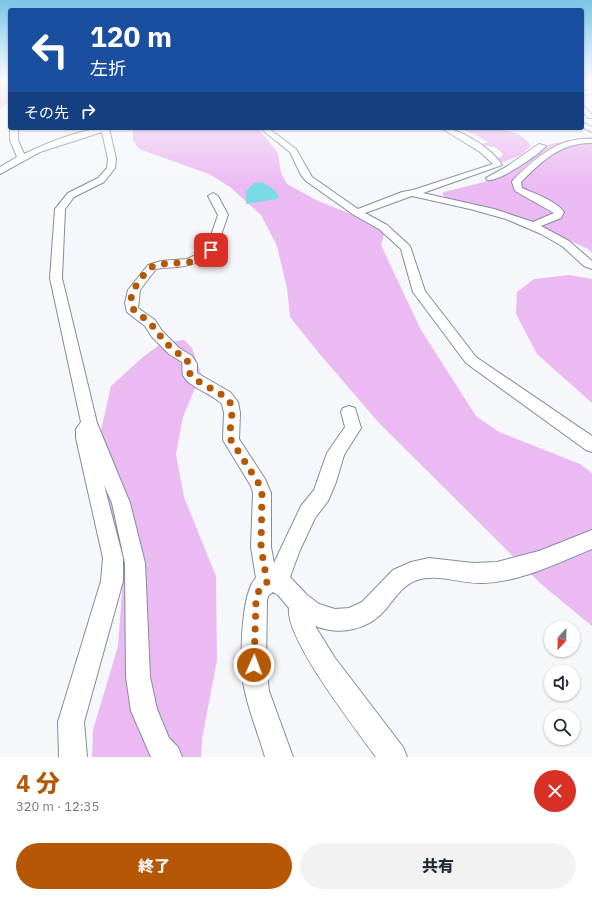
<!DOCTYPE html>
<html lang="ja">
<head>
<meta charset="utf-8">
<style>
	body { margin:0; font-family:"IBM Plex Sans","Noto Sans JP",sans-serif; background:#f2f2f3; color:#1f2937; height:100vh; display:flex; flex-direction:column; font-size:15px; white-space:nowrap }
	* { box-sizing:border-box; margin:0 }
	p { font-size:13px; color:#747a83 }
	.icon { flex:none; width:22px; height:22px; fill:none; stroke:currentColor; stroke-width:2; stroke-linecap:round; stroke-linejoin:round }
	.map { position:relative; height:757px; overflow:hidden }
	.sheet { display:flex; flex-direction:column; background:#fff; flex:1 }
	.sheet>* { flex:none }
	.top-card { position:absolute; left:8px; top:8px; width:576px; height:122px; border-radius:4px; box-shadow:0 1px 3px #0004; background:#1a4fa0; color:#fff; overflow:hidden }
	.needle { width:26px; rotate:202deg }
	.buttons { position:absolute; left:544px; top:621px; display:grid; gap:8px }
	.buttons a { display:grid; place-items:center; width:36px; height:36px; border-radius:50%; background:#fff; box-shadow:0 1px 3px #0004; font-size:20px }
	.pin { position:absolute; display:grid; place-items:center; width:34px; height:34px; color:#fff; margin:-17px; border-radius:8px; box-shadow:0 2px 6px #0006 }
	.me { position:absolute; width:44px; margin:-22px; rotate:2deg; stroke-linejoin:round; filter:drop-shadow(0 0 3px #0008) }
	.turn { display:flex; align-items:center; gap:14px; height:84px; padding:0 16px; font-size:18px }
	.turn .icon { width:52px; height:52px; stroke-width:2.5 }
	.turn b { display:block; font-size:28px; line-height:34px }
	.then { display:flex; align-items:center; height:38px; padding:0 16px; background:#0003; gap:8px; font-size:15px }
	.round { display:grid; place-items:center; flex:none; width:42px; height:42px; border-radius:21px; background:#f2f2f3 }
	.head { display:flex; align-items:center; justify-content:space-between; height:68px; padding:0 16px }
	h1 { font-size:24px; font-weight:800; line-height:30px; color:#b55705 }
	.button { display:flex; gap:8px; margin-top:auto; padding:8px 16px }
	.button a { flex:1; height:46px; border-radius:24px; background:#b55705; color:#fff; font-size:16px; font-weight:800; line-height:46px; text-align:center }
	.button a+a { background:#f2f2f3; color:#1f2937 }
	.map>svg:first-child { display:block }
</style>
</head>
<body>
<div class="map">
<svg width="592" height="757" viewBox="0 0 592 757">
	<rect width="100%" height="100%" fill="#f5f7fb"/>
	<!-- green -->
	<g fill="#ecbaf2">
		<polygon points="0,79 10,79 10,101 0,110"/>
		<polygon points="133,128 258,128 278,153 281,173 287,184 318,201 371,222 385,231 381,245 421,330 476,416 499,432 580,464 592,473 592,626 541,584 379,423 318,352 290,317 287,288 277,246 261,215 230,187 209,174 139,149 133,140"/>
		<path d="M462,128C483,128 518,125 531,146L521,155L500,163L495,157L500,158L503,154L495,147L479,145L488,142Z"/>
		<polygon points="592,137 592,253 588,249 528,221 446,198 442,194 444,192 500,178 550,144 581,138"/>
		<polygon points="569,275 592,279 592,403 537,354 516,314 517,292 534,279"/>
		<polygon points="184,340 192,348 201,374 183,417 176,454 184,497 216,576 217,660 202,739 201,757 92,757 93,730 118,646 124,564 97,505 100,435 111,386 143,357 162,343"/>
	</g>
	<!-- water -->
	<polygon fill="#78dbe5" points="262,182 275,190 279,196 277,199 246,204 246,191 254,183"/>
	<g fill="none" stroke-linecap="round" stroke-linejoin="round">
		<!-- stream -->
		<polyline stroke="#78dbe5" stroke-width="1.5" points="557,128 559,129"/>
		<!-- minor casing -->
		<g stroke="#838da0" stroke-width="2">
			<g id="minor">
				<polygon points="589,79 592,79 592,82"/>
				<polygon points="592,90 592,94 582,95 582,91"/>
				<polygon points="582,104 592,115 592,118 588,118 582,110"/>
				<polygon points="582,122 592,127 592,132 582,127"/>
				<path d="M10,128H18V140L24,154C47,143 83,128 109,128L116,159L115,168L104,182L74,197L65,209L62,278L97,423L130,503L145,563L150,677L157,709L169,738L178,747L182,757H151L131,711L126,677L125,563L112,503L104,485L123,558V581L84,722L87,757H59L58,722L101,581L103,558L76,438V429L81,422L50,278L55,209L68,193L98,178L107,168L108,159L102,132L40,152L0,174V167L17,157L10,140Z"/>
				<path d="M260,128H268L296,149L312,177L358,209L402,192L413,190L493,164L480,152L441,128C460,128 493,149 502,165L423,193L494,209L533,222L554,213L515,191L512,182L513,180C536,158 558,137 592,139V143C561,142 541,162 521,182L522,188C535,194 555,200 564,212L561,218L541,226L569,241L592,261V269L584,266L562,246L541,234L506,219L470,209L412,196L365,213L387,225L410,246L425,291L476,357L592,436V452L586,450L466,363L413,292L401,249L379,229L354,215L306,181L301,175L290,152Z"/>
				<path d="M539,144L546,146C538,155 498,183 487,180L486,178L506,167Z"/>
				<path d="M213,193L218,196L228,215C217,246 215,262 178,267C171,268 163,267 156,269L140,290L138,308L155,320L162,331L179,348L192,356L197,364V373L230,392L238,402L240,413L239,439L265,479L271,493V547L274,563L301,506L314,490L327,453L345,427L341,412L343,408L349,406L355,408L361,428L344,455L336,482L328,501L315,518L300,550L290,577L307,595L319,604L335,609L349,608L362,602L393,570L411,562L429,558L473,563L497,562L539,551L592,530V549C557,563 521,582 483,583C461,584 438,573 417,580C403,585 395,598 386,609C368,630 341,636 315,626L335,658L403,747L407,757H376C356,729 285,639 289,608L278,595L273,592L268,596L267,601L266,665L269,691L293,757H265C259,736 250,714 245,692C239,671 240,593 256,578L251,547L253,493L251,486L223,440L224,413L222,404C213,394 188,387 183,375C182,371 183,366 182,362L169,354L152,337L145,326L127,312L125,303L128,290L148,265L161,261L187,259L200,253L208,244L218,215L208,196Z"/>
			</g>
		</g>
		<!-- minor -->
		<use href="#minor" fill="#fff" fill-rule="evenodd"/>
	</g>
	<!-- sky -->
	<linearGradient id="sky" x2="0" y2="1"><stop stop-color="#7bc4e7"/><stop offset="0.43" stop-color="#fafbfd"/><stop offset="1" stop-color="#fafbfd" stop-opacity="0"/></linearGradient>
	<rect width="592" height="185" fill="url(#sky)"/>
	<g fill="none" stroke-linecap="round" stroke-linejoin="round">
		<!-- route -->
		<path stroke="#b55705" stroke-width="7" stroke-dasharray="0 12.6" d="M211,250C196,270 171,258 152,267C143,274 129,292 131,304C132,312 145,317 150,323C163,339 168,348 187,359L190,374L196,380L224,396L230,402L232,413L230,432L231,440L259,484L262,493L261,547L267,582L259,590L256,601L254,665"/>
	</g>
</svg>
<div class="buttons">
<a><svg class="needle" viewBox="-14 -14 28 28"><path d="M0-13l5 13h-10z" fill="#e53935"/><path d="M0 13l5-13h-10z" fill="#747a83"/></svg></a>
<a><svg class="icon" aria-label="sound" viewBox="0 0 24 24"><path d="M4 9h4l5-4v14l-5-4H4zM17 9q2 3 0 6"/></svg></a>
<a><svg class="icon" aria-label="search" viewBox="0 0 24 24"><circle cx="10" cy="10" r="6"/><path d="M15 15l6 6"/></svg></a>
</div>
<div class="pin" style="left:211px;top:250px;background:#d93025"><svg class="icon" aria-label="arrive" viewBox="0 0 24 24"><path d="M6 21V4h12l-3 4 3 4H6"/></svg></div>
<svg class="me" style="left:254px;top:665px" viewBox="-20 -20 40 40"><circle r="17" fill="#b55705" stroke="#fff" stroke-width="3"/><path d="M0-11L8 9 0 5-8 9z" fill="#fff"/></svg>
<div class="top-card">
<div class="turn"><svg class="icon" aria-label="left" viewBox="0 0 24 24"><path d="M17 20v-9H6M10 6l-5 5 5 5"/></svg><div><b>120 m</b>左折</div></div>
<div class="then">その先<svg class="icon" aria-label="right" viewBox="0 0 24 24"><path d="M7 20v-9h11M14 6l5 5-5 5"/></svg></div>
</div>
</div>
<section class="sheet">
<div class="head"><div><h1>4 分</h1><p>320 m · 12:35</p></div><a class="round" style="background:#d93025;color:#fff"><svg class="icon" aria-label="close" viewBox="0 0 24 24"><path d="M6 6l12 12M18 6L6 18"/></svg></a></div>
<div class="button"><a>終了</a><a>共有</a></div>
</section>
</body>
</html>
